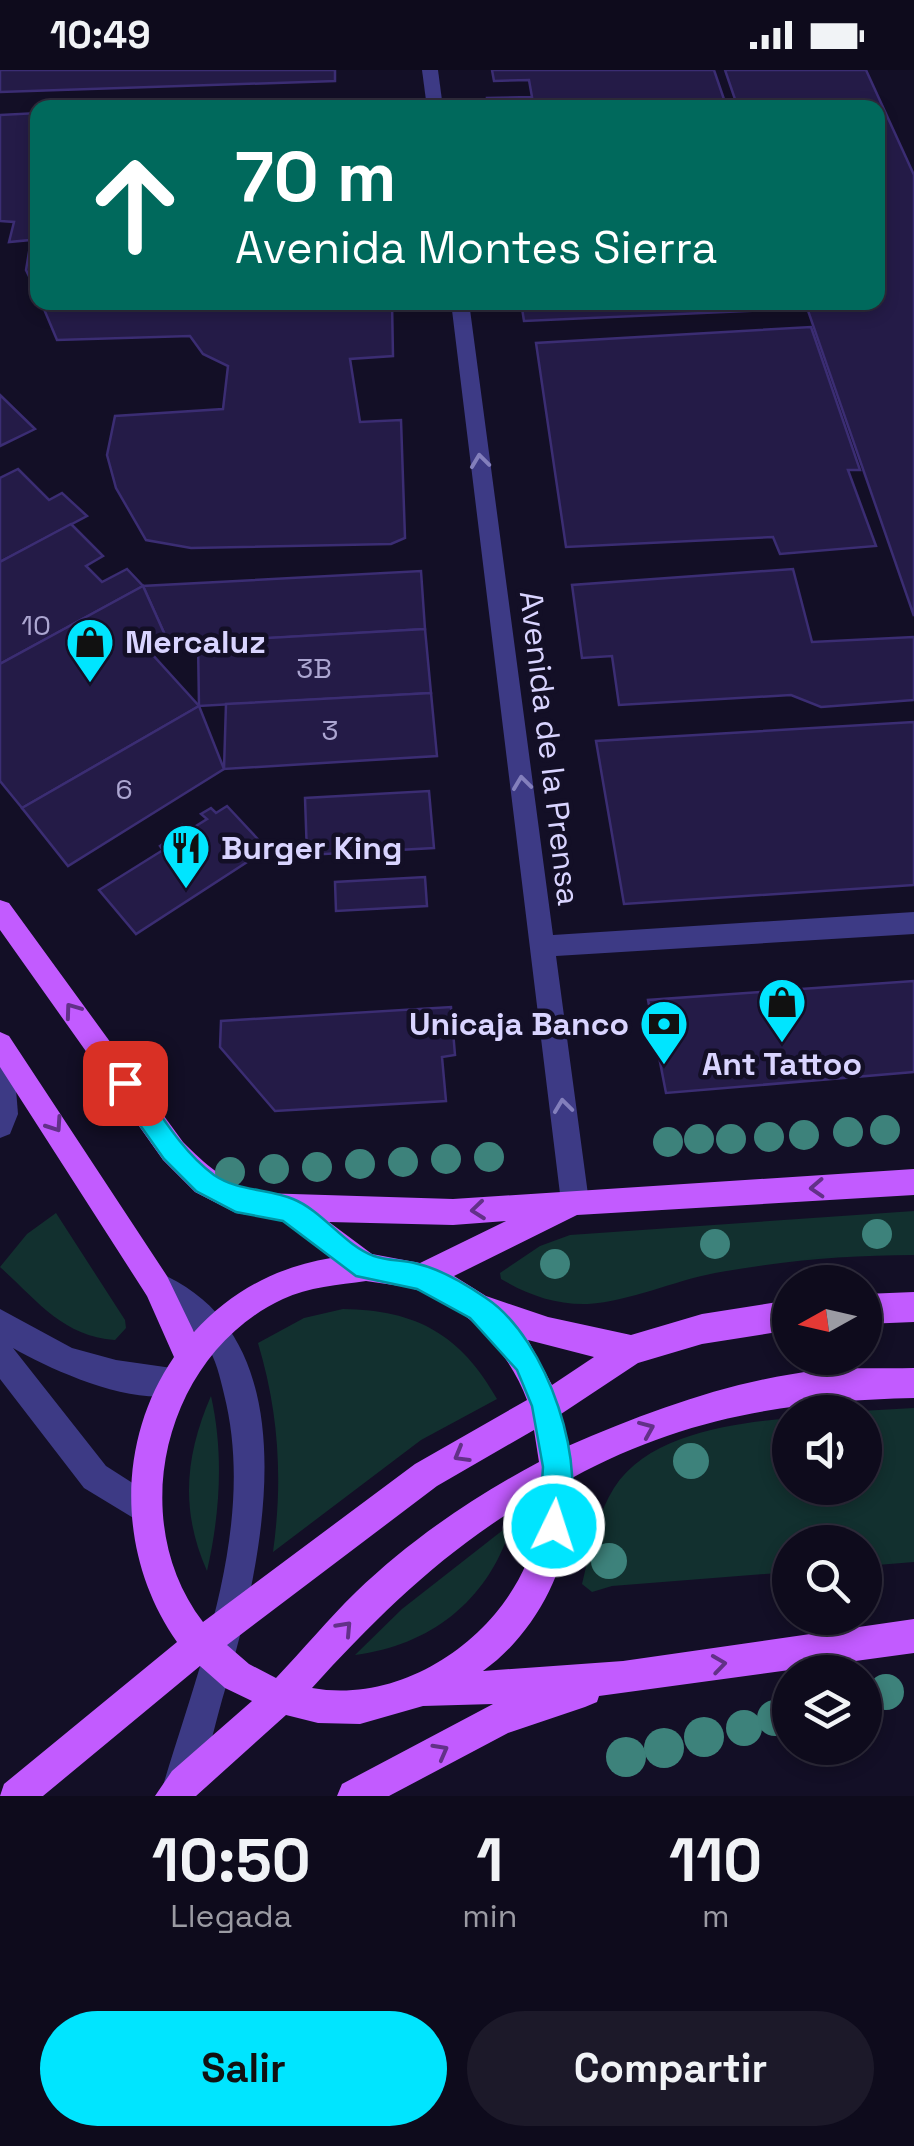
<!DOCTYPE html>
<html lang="es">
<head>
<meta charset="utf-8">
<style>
	body { margin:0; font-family:"Space Grotesk",sans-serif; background:#1c1929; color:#f1f3f6; height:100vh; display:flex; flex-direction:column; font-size:38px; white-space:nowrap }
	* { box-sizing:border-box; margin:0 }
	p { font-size:32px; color:#9b9ba3 }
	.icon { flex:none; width:55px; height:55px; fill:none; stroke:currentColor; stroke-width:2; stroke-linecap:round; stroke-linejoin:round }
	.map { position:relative; height:1726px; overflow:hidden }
	.details { display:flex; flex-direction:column; background:#0e0b1c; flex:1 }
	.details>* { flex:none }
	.guide { position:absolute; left:30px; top:30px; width:855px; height:210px; border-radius:20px; box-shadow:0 5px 15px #0003,0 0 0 2px #2e2b3b; background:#00695c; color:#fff; overflow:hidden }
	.needle { width:65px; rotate:262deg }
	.tools { position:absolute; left:772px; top:1195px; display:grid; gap:20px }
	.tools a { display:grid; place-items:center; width:110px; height:110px; border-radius:50%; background:#0e0b1c; box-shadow:0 5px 15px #0003,0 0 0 2px #2e2b3b; font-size:50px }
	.pin { position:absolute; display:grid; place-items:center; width:85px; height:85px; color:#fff; margin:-42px; border-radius:20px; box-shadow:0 5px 15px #0006 }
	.me { position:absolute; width:110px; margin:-55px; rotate:4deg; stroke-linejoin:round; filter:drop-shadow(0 0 8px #0008) }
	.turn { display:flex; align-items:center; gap:35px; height:210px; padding:0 40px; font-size:45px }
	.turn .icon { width:130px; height:130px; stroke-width:2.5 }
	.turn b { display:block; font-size:70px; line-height:85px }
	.eta { display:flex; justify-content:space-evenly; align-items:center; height:170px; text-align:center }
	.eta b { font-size:60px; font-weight:600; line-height:70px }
	.primary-button { display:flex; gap:20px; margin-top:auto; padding:20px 40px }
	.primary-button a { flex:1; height:115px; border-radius:60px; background:#00e5ff; color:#111; font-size:40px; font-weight:600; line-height:115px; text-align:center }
	.primary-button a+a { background:#1c1929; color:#f1f3f6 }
	.status { display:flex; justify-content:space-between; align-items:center; height:70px; padding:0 50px; background:#0e0b1c; direction:ltr }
	.status svg { height:28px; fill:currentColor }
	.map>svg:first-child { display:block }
</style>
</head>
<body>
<div class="status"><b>10:49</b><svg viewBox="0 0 49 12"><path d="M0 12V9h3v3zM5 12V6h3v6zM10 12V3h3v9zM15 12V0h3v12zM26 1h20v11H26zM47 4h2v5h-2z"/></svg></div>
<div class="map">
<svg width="914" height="1726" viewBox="0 0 914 1726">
	<rect width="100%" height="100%" fill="#130f26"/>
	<!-- green -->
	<g fill="#12302f">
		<path d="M914,1141V1185C848,1185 780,1191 715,1203C673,1211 631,1231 588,1234C556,1235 528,1225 501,1209L500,1203L540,1176L570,1165Z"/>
		<path d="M56,1143L125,1250L126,1258L115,1270C62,1266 38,1231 0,1197L27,1164Z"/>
		<path d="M343,1239C417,1240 461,1265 497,1329L421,1370L273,1482C283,1410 279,1343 258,1273L304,1248Z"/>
		<path d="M211,1326C224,1384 220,1444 207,1501C180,1440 185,1386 211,1326Z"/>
		<path d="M914,1338V1492L865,1496V1472H790V1502L612,1516L592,1522L582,1514C590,1481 596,1447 614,1418C649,1364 731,1354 790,1348V1418H865V1342H843Z"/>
		<path d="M512,1453C490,1529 432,1575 355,1585L402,1539Z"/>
	</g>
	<!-- building -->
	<g fill="#241b47" stroke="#3b2d73" stroke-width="2.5">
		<polygon points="0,0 335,0 335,11 0,22"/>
		<polygon points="492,0 714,0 727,38 488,38 487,28 532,27 529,10 494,11"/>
		<polygon points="725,0 866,0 914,105 914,546 805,232 878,232 878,38 738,38"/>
		<polygon points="372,31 373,38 192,38"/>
		<polygon points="38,43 38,225 26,200 31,170 9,172 14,152 0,151 0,45"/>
		<polygon points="41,232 392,232 393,286 350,289 360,352 401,350 405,468 391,474 191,478 146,470 116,418 107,385 115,346 223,339 228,296 203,284 190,266 57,270"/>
		<polygon points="521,232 788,232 791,239 524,251"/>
		<polygon points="811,257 860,400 848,400 876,476 780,484 773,467 566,477 536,273"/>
		<polygon points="0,325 35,359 0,376"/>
		<polygon points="18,399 49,430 62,423 87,446 0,492 0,408"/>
		<polygon points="71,454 103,486 86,496 102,512 127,499 143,516 0,594 0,492"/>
		<polygon points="793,499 812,572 914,567 914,630 821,637 791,625 619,635 612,586 582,588 572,515"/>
		<polygon points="421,501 425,559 169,574 143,516"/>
		<polygon points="143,516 169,574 152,584 199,636 22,738 0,711 0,594"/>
		<polygon points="425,559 431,623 199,636 198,572"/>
		<polygon points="431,623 437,686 224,699 226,634"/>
		<polygon points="199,636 224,699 68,796 22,738"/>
		<polygon points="914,652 914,815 624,834 596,671"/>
		<polygon points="429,721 434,778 307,785 305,728"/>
		<polygon points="227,736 267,779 136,864 99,820 163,780 160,776 171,768 168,764 182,755 188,761 207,749 201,744 211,738 216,743"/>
		<polygon points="425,807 427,836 336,841 335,812"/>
		<polygon points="914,911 914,1002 666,1023 648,930"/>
		<polygon points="451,937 455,985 442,987 446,1031 275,1041 220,977 221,951"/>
	</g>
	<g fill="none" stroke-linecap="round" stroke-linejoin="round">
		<!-- minor -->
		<g fill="#3d3a85" fill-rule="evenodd">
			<polygon points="422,0 438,0 443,38 427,38"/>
			<polygon points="451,232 469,232 553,865 914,842 914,864 556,886 589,1132 585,1141 575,1145 565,1141 561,1132"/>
			<polygon points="0,970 9,974 13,982 18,1044 10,1064 0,1068"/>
			<path d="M157,1202C319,1268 260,1504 222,1630C213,1662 206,1696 193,1726H165L162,1719C199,1595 257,1455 224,1324C220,1307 216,1289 206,1274C191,1254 166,1241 147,1226L142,1216L147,1206Z"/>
			<path d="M0,1239L72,1278L116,1290L186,1300L190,1311L186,1322C140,1340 53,1301 13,1278L106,1396L156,1428L161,1439L156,1450L145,1455L84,1418L0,1309Z"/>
		</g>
		<!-- major -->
		<g fill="#c25bff" fill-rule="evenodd">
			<path d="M0,830L9,833L183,1072C207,1096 227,1114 261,1123L453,1129L914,1099V1125L577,1145L454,1206L486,1226L548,1247L631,1265L702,1244L790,1230V1260L702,1274L638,1293L561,1344L568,1376C649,1341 732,1310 821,1300C852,1297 883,1299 914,1298V1328C789,1331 684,1347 572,1408C578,1479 542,1559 483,1601L623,1591L914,1549V1583L599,1626L597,1632L585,1637L508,1663L389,1726H337L342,1714L493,1634L423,1636L360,1654L318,1653L286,1645L196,1726H155L172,1701L252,1631L225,1618L200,1596L43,1726H0L4,1714L177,1572C118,1488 115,1373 174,1287L147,1226L0,997V962L9,966L167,1206L194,1262C231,1221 277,1197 331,1188L281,1150L236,1143L195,1122L163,1090L0,860ZM506,1151L420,1193L372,1184L329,1152L453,1155ZM366,1211C384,1214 403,1215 420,1221C468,1237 510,1283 527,1330L415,1394L203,1552C124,1449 165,1284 283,1229C308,1217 339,1215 366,1211ZM528,1270L594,1287L552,1315ZM534,1360L539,1392C473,1427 410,1470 356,1522C328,1549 303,1580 276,1608L249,1594L227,1575L437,1416ZM541,1424C542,1536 423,1638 312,1618C380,1543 452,1473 541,1424Z"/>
			<polygon points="914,1222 914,1252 865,1254 865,1224"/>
		</g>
	</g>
	<!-- trees -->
	<g fill="#3d827b">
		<circle cx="885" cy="1060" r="15"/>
		<circle cx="848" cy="1062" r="15"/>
		<circle cx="804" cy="1065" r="15"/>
		<circle cx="769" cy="1067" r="15"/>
		<circle cx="699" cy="1069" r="15"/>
		<circle cx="731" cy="1069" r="15"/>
		<circle cx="668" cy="1072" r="15"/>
		<circle cx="489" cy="1087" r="15"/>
		<circle cx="446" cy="1089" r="15"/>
		<circle cx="403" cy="1092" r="15"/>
		<circle cx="360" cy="1094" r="15"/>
		<circle cx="317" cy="1097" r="15"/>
		<circle cx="274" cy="1099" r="15"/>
		<circle cx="230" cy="1102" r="15"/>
		<circle cx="877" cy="1164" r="15"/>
		<circle cx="715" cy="1174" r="15"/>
		<circle cx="555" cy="1194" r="15"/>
		<circle cx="691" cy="1391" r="18"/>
		<circle cx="609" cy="1491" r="18"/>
		<circle cx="886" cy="1622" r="18"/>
		<circle cx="775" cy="1648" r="18"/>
		<circle cx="744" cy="1658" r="18"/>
		<circle cx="704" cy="1667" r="20"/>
		<circle cx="664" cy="1678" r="20"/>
		<circle cx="626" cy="1687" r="20"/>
	</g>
	<!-- one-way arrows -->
	<defs><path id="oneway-chevron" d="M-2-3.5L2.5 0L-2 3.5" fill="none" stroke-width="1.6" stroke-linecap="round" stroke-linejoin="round" transform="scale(2.5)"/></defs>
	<g stroke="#837fbc">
		<use href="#oneway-chevron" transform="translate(480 391) rotate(-97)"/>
		<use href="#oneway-chevron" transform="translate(522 713) rotate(-97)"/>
		<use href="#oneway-chevron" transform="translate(563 1036) rotate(-97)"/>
	</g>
	<g stroke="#623188">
		<use href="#oneway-chevron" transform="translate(72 940) rotate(-126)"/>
		<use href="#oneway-chevron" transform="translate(55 1055) rotate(56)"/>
		<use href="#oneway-chevron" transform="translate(817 1118) rotate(177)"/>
		<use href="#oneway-chevron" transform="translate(478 1140) rotate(174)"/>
		<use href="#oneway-chevron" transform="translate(647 1359) rotate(-23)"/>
		<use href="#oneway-chevron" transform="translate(461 1385) rotate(150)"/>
		<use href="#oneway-chevron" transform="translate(345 1558) rotate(-47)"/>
		<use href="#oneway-chevron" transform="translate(719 1594) rotate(-8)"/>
		<use href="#oneway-chevron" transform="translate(441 1681) rotate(-29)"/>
	</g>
	<!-- route -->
	<path fill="#00e5ff" stroke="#0095a6" stroke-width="2.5" d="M125,1002L133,1005C157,1038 180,1080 214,1105C239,1122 267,1118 293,1129C323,1141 344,1175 374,1186C388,1191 404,1190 418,1194C440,1199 467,1215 486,1228C547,1268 592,1399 564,1467L554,1471L544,1467L539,1456L543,1397L532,1336L517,1300L470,1248L417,1219L356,1206L283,1151L236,1142L196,1121L164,1089L116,1021L113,1013L116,1005Z"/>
	<!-- icons -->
	<defs>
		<g id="shop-pin" transform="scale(2.5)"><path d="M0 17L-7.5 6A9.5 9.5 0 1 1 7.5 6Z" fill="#00e5ff" stroke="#130f26"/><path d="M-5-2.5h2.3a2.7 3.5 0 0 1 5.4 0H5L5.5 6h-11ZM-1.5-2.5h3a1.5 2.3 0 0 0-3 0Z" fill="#111"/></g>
		<g id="restaurant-pin" transform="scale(2.5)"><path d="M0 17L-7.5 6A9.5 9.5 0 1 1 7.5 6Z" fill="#00e5ff" stroke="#130f26"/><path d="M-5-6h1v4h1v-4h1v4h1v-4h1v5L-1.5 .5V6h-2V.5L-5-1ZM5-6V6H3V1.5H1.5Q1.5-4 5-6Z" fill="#111"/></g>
		<g id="bank-pin" transform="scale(2.5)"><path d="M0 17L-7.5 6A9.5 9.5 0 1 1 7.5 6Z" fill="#00e5ff" stroke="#130f26"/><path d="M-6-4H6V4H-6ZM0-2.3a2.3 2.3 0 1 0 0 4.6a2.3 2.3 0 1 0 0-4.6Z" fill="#111"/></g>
	</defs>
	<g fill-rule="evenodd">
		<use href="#shop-pin" x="90" y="572"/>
		<use href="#restaurant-pin" x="186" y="778"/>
		<use href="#shop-pin" x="782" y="932"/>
		<use href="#bank-pin" x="664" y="954"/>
	</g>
	<g text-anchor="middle" stroke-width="9" stroke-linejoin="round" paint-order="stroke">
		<!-- number labels -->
		<g font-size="28" fill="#aca6d1">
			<text x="36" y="565">10</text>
			<text x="314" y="608">3B</text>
			<text x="330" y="670">3</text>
			<text x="124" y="729">6</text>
		</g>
		<!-- poi labels -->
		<g font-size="32" font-weight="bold" fill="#d9d4ff" stroke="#130f26" text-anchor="start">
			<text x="125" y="583">Mercaluz</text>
			<text x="221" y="789">Burger King</text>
			<text x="629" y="965" text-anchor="end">Unicaja Banco</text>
			<text x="782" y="1005" text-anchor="middle">Ant Tattoo</text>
		</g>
		<!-- street labels -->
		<g font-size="32" fill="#d9d4ff" stroke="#130f26">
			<text transform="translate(550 678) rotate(83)" y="11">Avenida de la Prensa</text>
		</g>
	</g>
</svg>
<div class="tools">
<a><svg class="needle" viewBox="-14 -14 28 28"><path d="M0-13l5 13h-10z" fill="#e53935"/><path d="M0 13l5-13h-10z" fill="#9b9ba3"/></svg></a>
<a><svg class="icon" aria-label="sound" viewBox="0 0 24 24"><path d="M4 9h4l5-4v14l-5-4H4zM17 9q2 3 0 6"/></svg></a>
<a><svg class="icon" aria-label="search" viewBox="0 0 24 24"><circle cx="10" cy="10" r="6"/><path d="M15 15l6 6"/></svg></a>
<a><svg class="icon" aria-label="layers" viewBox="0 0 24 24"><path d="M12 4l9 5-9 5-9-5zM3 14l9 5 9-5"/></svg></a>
</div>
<div class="pin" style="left:125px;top:1013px;background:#d93025"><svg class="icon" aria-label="arrive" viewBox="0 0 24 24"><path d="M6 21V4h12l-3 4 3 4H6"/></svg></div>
<svg class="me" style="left:554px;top:1456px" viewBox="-20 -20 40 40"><circle r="17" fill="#00e5ff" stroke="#fff" stroke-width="3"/><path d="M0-11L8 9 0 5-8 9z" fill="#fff"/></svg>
<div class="guide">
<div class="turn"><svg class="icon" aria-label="ahead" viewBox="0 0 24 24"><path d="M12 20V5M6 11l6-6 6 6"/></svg><div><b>70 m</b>Avenida Montes Sierra</div></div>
</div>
</div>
<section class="details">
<div class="eta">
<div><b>10:50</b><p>Llegada</p></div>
<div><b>1</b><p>min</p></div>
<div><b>110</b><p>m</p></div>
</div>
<div class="primary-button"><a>Salir</a><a>Compartir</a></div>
</section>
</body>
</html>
